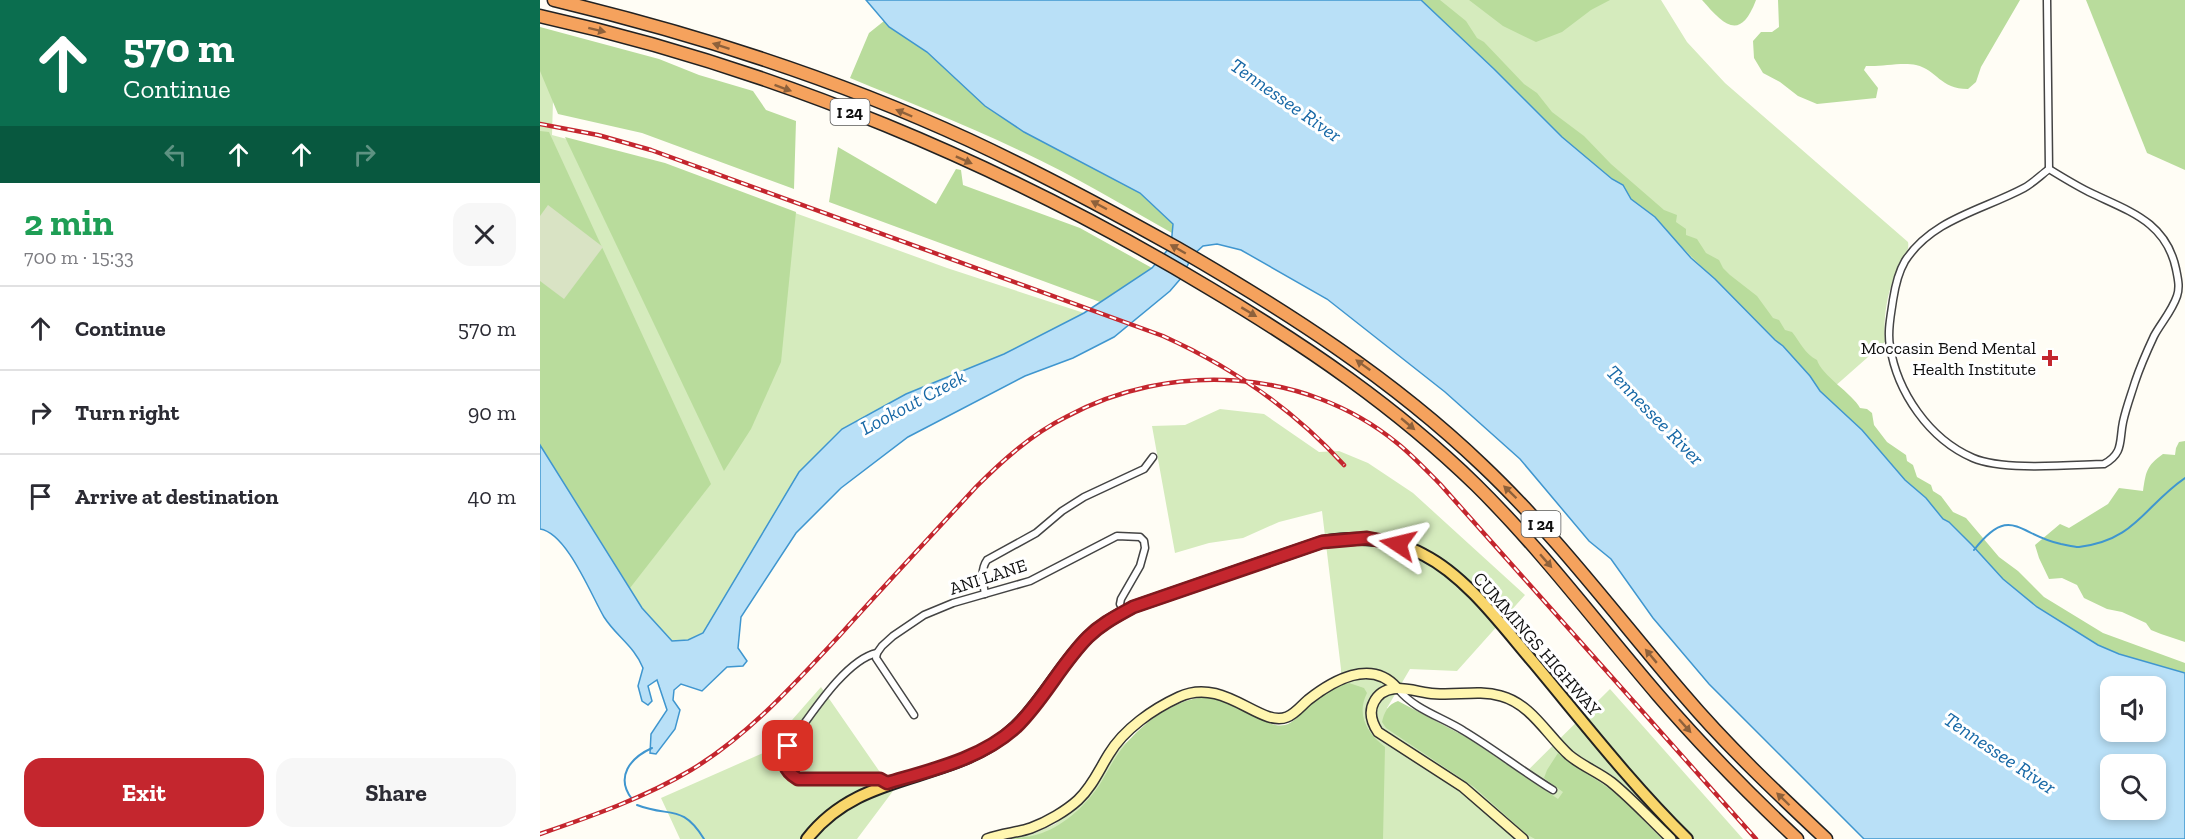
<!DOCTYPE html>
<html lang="en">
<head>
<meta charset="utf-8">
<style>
	body { margin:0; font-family:"Zilla Slab",serif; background:#f7f7f7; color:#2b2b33; height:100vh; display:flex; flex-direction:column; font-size:22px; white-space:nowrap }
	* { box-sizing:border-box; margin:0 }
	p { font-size:20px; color:#7c7c81 }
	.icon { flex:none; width:33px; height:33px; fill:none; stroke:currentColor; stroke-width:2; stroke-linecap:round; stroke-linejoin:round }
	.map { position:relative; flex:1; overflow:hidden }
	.sheet { display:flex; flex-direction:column; background:#fff; width:540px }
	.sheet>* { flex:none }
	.guide { background:#0b6e4f; color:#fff; overflow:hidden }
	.tools { position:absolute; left:1560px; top:676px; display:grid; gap:12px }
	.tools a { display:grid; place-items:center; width:66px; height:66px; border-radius:12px; background:#fff; box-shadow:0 3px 9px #0003; font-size:30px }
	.pin { position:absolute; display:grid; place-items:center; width:51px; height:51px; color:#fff; margin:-26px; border-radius:12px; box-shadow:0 3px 9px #0006 }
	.me { position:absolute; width:66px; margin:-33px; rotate:280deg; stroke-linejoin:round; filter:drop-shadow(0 0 4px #0008) }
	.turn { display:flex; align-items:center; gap:21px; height:126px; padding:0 24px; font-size:27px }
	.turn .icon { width:78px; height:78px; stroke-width:2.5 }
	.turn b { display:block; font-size:42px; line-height:51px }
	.lanes { display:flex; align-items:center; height:57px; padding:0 24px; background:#0003; justify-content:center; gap:30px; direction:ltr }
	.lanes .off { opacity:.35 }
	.round { display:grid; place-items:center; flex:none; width:63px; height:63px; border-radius:18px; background:#f7f7f7 }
	.head { display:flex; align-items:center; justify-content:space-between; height:102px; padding:0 24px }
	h1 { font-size:36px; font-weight:700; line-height:45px; color:#1e9e55 }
	.action { display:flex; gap:12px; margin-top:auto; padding:12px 24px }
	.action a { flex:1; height:69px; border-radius:18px; background:#c4262e; color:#fff; font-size:24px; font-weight:700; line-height:69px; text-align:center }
	.action a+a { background:#f7f7f7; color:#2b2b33 }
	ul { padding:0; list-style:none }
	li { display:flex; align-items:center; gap:18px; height:84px; padding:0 24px; border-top:2px solid #e1e1e2 }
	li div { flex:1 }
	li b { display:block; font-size:22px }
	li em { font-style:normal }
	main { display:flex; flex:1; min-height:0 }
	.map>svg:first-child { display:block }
</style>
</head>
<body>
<main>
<section class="sheet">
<div class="guide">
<div class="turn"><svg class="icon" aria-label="ahead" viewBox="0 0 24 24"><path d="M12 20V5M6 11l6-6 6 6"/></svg><div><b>570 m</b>Continue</div></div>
<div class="lanes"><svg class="icon off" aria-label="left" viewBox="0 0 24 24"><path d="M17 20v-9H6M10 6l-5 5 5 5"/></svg><svg class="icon" aria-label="ahead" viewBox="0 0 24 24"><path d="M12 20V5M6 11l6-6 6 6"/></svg><svg class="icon" aria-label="ahead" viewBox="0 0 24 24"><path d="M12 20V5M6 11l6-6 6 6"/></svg><svg class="icon off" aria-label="right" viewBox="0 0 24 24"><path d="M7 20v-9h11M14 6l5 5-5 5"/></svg></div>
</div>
<div class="head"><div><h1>2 min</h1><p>700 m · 15:33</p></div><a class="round"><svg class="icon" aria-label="close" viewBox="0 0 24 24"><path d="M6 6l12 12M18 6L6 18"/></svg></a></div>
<ul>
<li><svg class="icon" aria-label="ahead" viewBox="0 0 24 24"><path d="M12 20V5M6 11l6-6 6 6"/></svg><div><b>Continue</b></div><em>570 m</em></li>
<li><svg class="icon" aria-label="right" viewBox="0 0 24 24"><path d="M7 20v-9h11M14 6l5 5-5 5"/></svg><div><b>Turn right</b></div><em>90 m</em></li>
<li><svg class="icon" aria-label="arrive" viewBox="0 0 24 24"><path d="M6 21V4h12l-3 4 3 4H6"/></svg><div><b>Arrive at destination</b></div><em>40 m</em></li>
</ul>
<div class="action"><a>Exit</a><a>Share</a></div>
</section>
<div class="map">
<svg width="1645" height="839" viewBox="0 0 1645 839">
	<rect width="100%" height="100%" fill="#fffdf5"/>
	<!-- green -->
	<g fill="#d5ebbd">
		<path d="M881,0H1121L1147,42L1185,83L1368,242C1370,252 1362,259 1358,268C1347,291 1343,317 1345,342L1285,395Z"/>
		<polygon points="0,29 15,33 12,135 123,165 407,268 544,313 464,354 366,394 302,429 163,633 148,640 132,641 102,608 0,445"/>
		<polygon points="680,409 724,414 779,452 799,451 828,463 873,493 985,595 917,671 870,669 847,708 967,791 1070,689 1203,839 464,839 493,834 515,824 551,793 571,760 582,746 610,723 746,727 801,690 801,669 782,511 739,522 703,538 669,543 635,553 612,426 645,425"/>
		<polygon points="281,687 353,791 317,839 140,839 121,798 223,753"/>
	</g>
	<!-- forest -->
	<g fill="#b9dc9c">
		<path d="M881,0H900L926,21L937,38L944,42L984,84L997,93L1012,112L1044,136L1071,164L1124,210L1137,215L1136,222L1146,229V235L1157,239L1166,253L1179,260L1183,268L1190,275L1217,296L1233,318L1239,320L1245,330L1252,332C1260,342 1265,354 1277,360C1281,375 1313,394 1320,408L1327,409L1332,413L1334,425L1347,442L1366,455L1367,461L1373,465L1377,477L1391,485L1393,491L1401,496L1413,512L1426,518L1459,557L1478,571L1504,597L1563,633L1645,663V673L1579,654L1558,645L1497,607L1463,579L1432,545L1409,522L1403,519L1386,498L1365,480L1322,430L1280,391L1270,376L1243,346L1235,340L1103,208L1091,199L1083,185L1072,179L1022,137L954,69Z"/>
		<polygon points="929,0 1070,0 1051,10 1022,32 996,42 963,26"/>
		<path d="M1162,0H1216C1200,42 1184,25 1162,0Z"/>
		<path d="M1238,0H1480L1441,67L1436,82L1428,89C1400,89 1397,70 1376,65C1364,62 1344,66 1331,66H1326L1324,70L1338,88L1336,98L1277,104L1258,96L1240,82L1223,73L1214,58L1213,41L1221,32H1232L1239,27Z"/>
		<polygon points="1546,0 1645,0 1645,170 1607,153"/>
		<path d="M344,21L349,27L387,52L446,106L484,132L600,193L633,224L632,233C583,205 534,176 483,152C426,125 368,102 310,78L329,33Z"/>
		<polygon points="0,27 119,59 159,75 213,91 226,110 256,121 254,189 102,133 18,114 0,71"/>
		<polygon points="0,131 9,132 171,484 90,588 0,445"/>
		<polygon points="25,137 125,163 256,212 241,362 211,429 184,471"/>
		<polygon points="298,147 396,204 416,169 421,170 423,185 540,228 612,268 560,302 289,202"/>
		<path d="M1645,441V642L1621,634L1611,630L1606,623L1582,612L1567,609L1544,598L1537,585L1522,578L1509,579L1499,558L1495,545L1520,524L1529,528L1568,504L1579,488L1603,491C1606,472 1606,466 1623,454L1635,455L1636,448L1639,442Z"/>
		<path d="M809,683L824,688L827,693C816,715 827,733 845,747L843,839H461C474,838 489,838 502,833C525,825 547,804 560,784C565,776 569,768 574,760C588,738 610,717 634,706C670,688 687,703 719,718C727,722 736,727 745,725C754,723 760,714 766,708C779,697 792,687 809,683Z"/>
		<path d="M858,701L928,738L1018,799L1023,792L1004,778L1007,770L1018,753C1034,768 1054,777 1071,790C1089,804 1105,823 1122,839H995L986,834L934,787L846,728L842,722C844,713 848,704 858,701Z"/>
	</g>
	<!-- cemetery -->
	<polygon fill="#d9e3c4" points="8,205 63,247 24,299 0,281 0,216"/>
	<!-- water -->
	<path fill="#b9e0f7" stroke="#3f96cf" stroke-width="1.5" fill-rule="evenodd" d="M326,0H881L954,69L1022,137L1072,179L1083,185L1091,199L1115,217L1151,258L1175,279L1235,340L1243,346L1270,376L1280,391L1322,430L1365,480L1386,498L1403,519L1409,522L1432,545L1463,579L1497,607L1558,645L1579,654L1645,673V839H1324L1169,684L1113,618L1071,559L1049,541L980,459L905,392L787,299L701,250L677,244L663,246L652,256L642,277L630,291L574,337L533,358L485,376L368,437L301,488L256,533L201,617L198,648L207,661L203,666L187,667L162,691L141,684L134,690L133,700L140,710L135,729L116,754L110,753L111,734L127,710L117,680L108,686L112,701L108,705L102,701L98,686L103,668C95,647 76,636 64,617C51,595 27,533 0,529V445L102,608L132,641L148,640L163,633L259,472L302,429L366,394L464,354L544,313L612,268L631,246L633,224L600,193L484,132L445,106L387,52L349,27ZM1570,687H1616V732H1570ZM1570,765H1616V810H1570Z"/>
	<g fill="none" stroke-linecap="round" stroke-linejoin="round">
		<!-- stream -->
		<g stroke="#3f96cf" stroke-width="2">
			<path d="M1434,550C1471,503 1478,535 1521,544C1527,545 1533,547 1539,547C1596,540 1604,506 1645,478"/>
			<path d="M92,799C75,777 90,758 112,748"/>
			<path d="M97,805C130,818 142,803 164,839"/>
		</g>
		<!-- minor casing -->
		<g stroke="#444" stroke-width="9">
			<g id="minor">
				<polyline points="1507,0 1509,169"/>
				<path d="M1509,169C1522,177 1535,185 1549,192C1588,211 1626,221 1636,269C1638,279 1640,287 1637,296C1632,311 1621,323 1614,336C1607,351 1600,367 1595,382C1591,395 1586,408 1583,422C1579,441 1584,453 1564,464C1530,465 1463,471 1433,458C1389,439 1357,392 1350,346C1347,331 1351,315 1353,300C1355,287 1358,273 1365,261C1392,219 1443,210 1484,188C1493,183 1501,175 1509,169Z"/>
				<path d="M445,594C443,582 440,570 447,560L496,533L522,511L544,497L604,469L613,457"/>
				<path d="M337,653C304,660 268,720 248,746C242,760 244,770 258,779H340L347,783"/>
				<path d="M858,689C875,710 902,717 924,731C954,749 982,771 1013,790"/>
				<polyline points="374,715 336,658 337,653 342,646 353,636 384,615 413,603 490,581 577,536 600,537 604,541 605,548 600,566 581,599 580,604 584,612"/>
			</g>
		</g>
		<!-- secondary casing -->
		<g stroke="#333" stroke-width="12">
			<g id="secondary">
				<path d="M447,839C462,833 477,833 491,828C507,822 526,811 538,800C552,787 559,770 569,754C584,729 613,709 639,697C684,676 720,728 747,717C755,714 761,706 768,700C792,681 831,658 857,688"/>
				<path d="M983,839L923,787L838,732C832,723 828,713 834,702C845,681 869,690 888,693C912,697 937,689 961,696C991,704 1007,735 1029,755C1042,766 1058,772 1071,782C1092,799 1111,820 1131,839"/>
			</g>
		</g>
		<!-- primary casing -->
		<g stroke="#222" stroke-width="14">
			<path id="primary" d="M267,839C316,775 394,783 455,743C496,716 514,671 548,637C561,624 577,616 593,607L782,542C817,536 853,538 884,555C927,577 963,627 994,663C1044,723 1092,785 1147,839"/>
		</g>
		<!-- motorway casing -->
		<g stroke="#222" stroke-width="15">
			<g id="motorway">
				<path d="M14,0C156,34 297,79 429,140C500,173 569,210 637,248C746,311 851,378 942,465C1016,535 1077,617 1143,694C1187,746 1237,793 1286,839"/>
				<path d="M0,16C235,68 463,164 669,288C765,345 856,407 936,485C1002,550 1057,624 1118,695C1161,745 1208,793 1257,839"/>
			</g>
		</g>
		<!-- minor -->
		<use href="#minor" stroke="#fff" stroke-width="6"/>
		<!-- secondary -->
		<use href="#secondary" stroke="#fff6b0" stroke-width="9"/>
		<!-- primary -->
		<use href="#primary" stroke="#f9d66b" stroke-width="10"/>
		<!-- motorway -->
		<use href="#motorway" stroke="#f5a25d" stroke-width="12"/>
		<!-- rail casing -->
		<g stroke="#c4262e" stroke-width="4.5">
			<g id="rail">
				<path d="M0,124L58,135L111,150L623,336C692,367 753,409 804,465"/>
				<path d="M0,834C52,816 104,798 151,770C209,735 255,683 300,635C345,585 391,536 436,487C463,460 492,434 526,417C629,361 764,367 857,443C872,455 886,470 900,484L1216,839"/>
			</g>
		</g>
		<!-- rail -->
		<use href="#rail" stroke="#fff" stroke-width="2" stroke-dasharray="7" stroke-linecap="butt"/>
	</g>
	<!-- one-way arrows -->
	<defs><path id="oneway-solid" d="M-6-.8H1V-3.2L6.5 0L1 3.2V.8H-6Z" transform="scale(1.5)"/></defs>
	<g fill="#8e613b">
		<use href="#oneway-solid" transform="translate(57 30) rotate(14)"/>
		<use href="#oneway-solid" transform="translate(181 46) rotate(-162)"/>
		<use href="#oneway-solid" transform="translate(243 88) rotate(20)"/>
		<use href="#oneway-solid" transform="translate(364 113) rotate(-157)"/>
		<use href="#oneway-solid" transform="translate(424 160) rotate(24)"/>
		<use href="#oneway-solid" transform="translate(559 205) rotate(-152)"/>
		<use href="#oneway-solid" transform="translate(638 249) rotate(-150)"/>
		<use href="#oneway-solid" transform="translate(709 312) rotate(31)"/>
		<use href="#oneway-solid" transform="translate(823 365) rotate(-144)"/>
		<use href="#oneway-solid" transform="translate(868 424) rotate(40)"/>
		<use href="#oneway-solid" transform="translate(970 492) rotate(-136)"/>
		<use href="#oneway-solid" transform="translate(1006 561) rotate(49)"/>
		<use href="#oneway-solid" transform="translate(1111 656) rotate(-130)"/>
		<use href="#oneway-solid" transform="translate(1145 726) rotate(48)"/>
		<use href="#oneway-solid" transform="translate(1243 799) rotate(-136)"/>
	</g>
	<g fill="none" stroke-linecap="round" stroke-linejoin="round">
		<!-- route casing -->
		<g stroke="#7f191e" stroke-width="15">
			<path id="route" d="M248,746C242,761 243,770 258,779H340L347,783C391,770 441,759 476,727C504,700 521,664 548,637C561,624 577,616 593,607L782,542L827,538L858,544"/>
		</g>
		<!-- route -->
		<use href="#route" stroke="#c4262e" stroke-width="10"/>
	</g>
	<!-- markers -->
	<path fill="#c4262e" stroke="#fff" stroke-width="2" d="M1507 349h6v6h6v6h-6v6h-6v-6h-6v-6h6z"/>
	<g text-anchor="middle" stroke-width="6" stroke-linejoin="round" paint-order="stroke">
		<!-- shield labels -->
		<g fill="#fff" stroke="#585858" stroke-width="1.5">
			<rect x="290.5" y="99" width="39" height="26" rx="4.5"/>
			<rect x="981.5" y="511" width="39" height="26" rx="4.5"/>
		</g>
		<g font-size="16" font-weight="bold" fill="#111">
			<text x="310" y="118">I 24</text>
			<text x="1001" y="530">I 24</text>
		</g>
		<!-- poi labels -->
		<g font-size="18" fill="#111" stroke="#fff" text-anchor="end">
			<text x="1496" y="354">Moccasin Bend Mental<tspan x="1496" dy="21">Health Institute</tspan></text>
		</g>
		<!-- street labels -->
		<g font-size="18" fill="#111" stroke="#fff">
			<text transform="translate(448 577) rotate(-18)" y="6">ANI LANE</text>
			<text transform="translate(997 644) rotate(49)" y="6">CUMMINGS HIGHWAY</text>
		</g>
		<!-- water labels -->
		<g font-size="20" font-style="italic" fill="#1768a6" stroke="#fff">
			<text transform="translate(746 100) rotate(35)" y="7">Tennessee River</text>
			<text transform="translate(373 402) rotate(-28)" y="7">Lookout Creek</text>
			<text transform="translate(1115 415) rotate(46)" y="7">Tennessee River</text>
			<text transform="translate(1460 753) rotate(34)" y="7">Tennessee River</text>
		</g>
	</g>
</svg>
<div class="tools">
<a><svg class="icon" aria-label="sound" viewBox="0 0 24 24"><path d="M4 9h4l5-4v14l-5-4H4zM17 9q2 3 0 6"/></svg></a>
<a><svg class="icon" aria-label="search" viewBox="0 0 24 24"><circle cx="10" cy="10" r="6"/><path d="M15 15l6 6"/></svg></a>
</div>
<div class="pin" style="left:248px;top:746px;background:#d93025"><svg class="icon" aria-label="arrive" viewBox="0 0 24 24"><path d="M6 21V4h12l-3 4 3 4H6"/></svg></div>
<svg class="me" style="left:858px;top:544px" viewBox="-20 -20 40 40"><path d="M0-17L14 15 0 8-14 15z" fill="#c4262e" stroke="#fff" stroke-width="4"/></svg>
</div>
</main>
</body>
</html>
